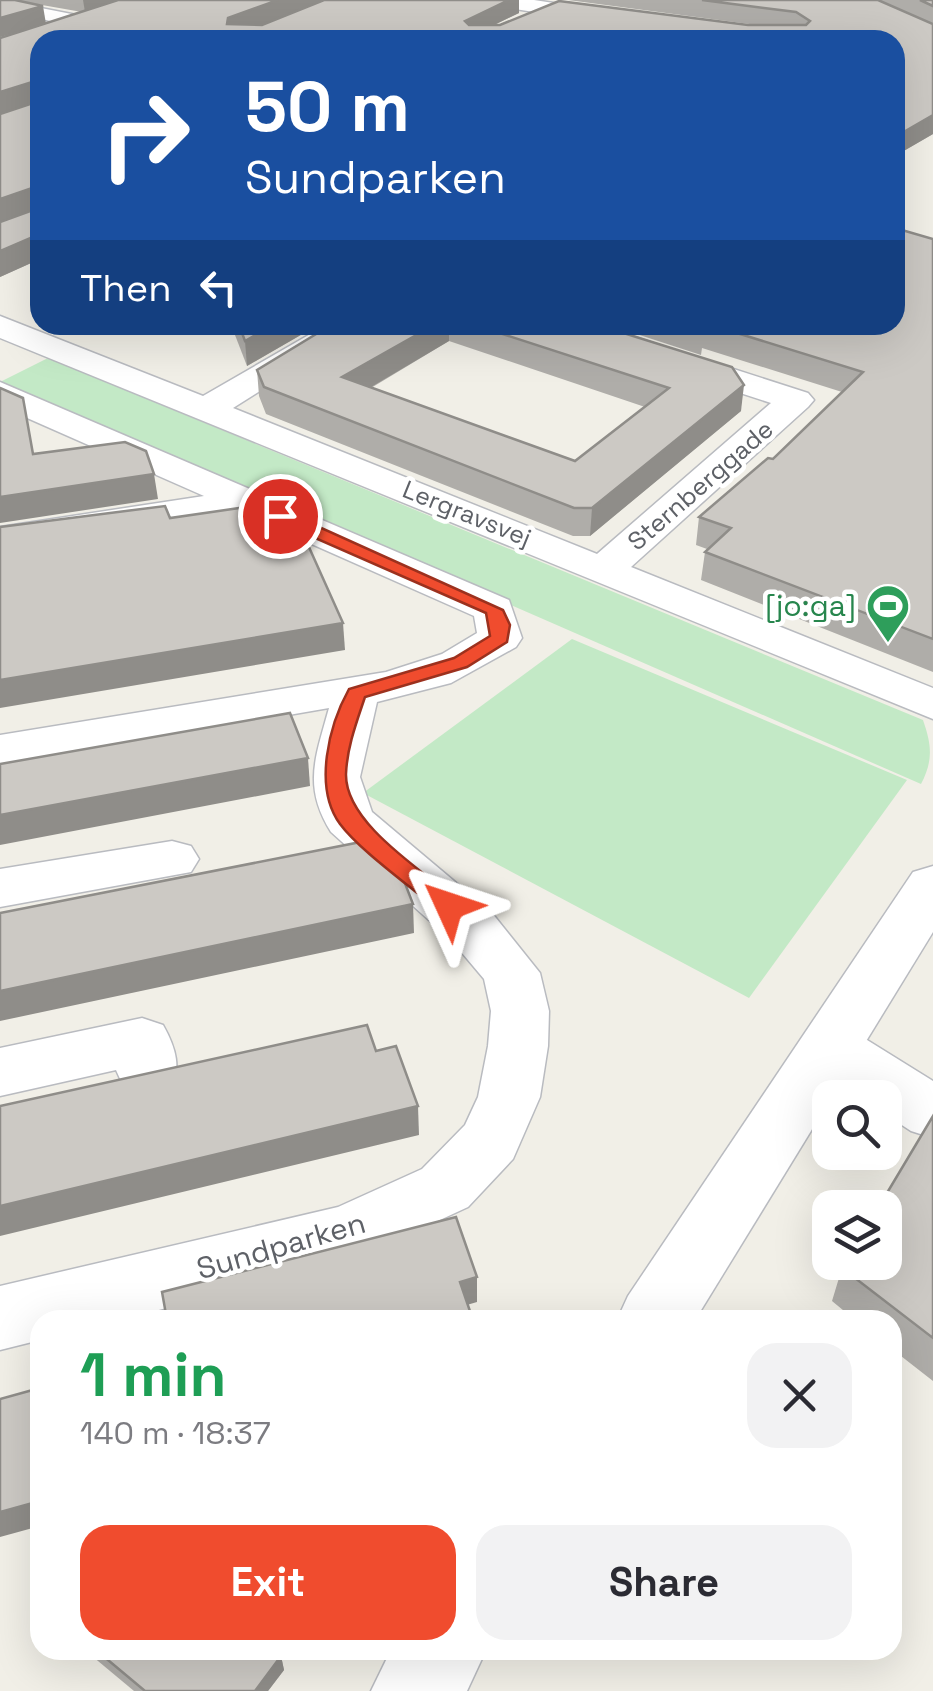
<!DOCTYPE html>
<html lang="en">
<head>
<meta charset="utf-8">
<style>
	body { margin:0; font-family:"Space Grotesk",sans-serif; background:#f2f2f3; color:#2b2b33; height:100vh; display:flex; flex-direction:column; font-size:38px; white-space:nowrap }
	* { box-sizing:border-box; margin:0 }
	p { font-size:32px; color:#7c7c81 }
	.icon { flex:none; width:55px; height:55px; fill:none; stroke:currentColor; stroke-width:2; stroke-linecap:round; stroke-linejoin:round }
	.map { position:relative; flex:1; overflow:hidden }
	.side { position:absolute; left:30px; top:1310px; width:872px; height:350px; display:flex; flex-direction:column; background:#fff; border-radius:30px; box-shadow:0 10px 40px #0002 }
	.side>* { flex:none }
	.top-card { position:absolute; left:30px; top:30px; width:875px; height:305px; border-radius:30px; box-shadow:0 10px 40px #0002; background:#1a4fa0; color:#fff; overflow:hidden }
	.tools { position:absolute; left:812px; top:1080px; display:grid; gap:20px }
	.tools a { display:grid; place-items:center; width:90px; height:90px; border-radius:20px; background:#fff; box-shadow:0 10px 40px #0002; font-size:50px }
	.pin { position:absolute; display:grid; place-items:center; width:85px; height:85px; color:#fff; margin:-42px; border:5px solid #fff; border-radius:50%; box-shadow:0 2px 10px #0007 }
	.me { position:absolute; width:110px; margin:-55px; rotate:312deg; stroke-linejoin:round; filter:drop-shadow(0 0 8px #0008) }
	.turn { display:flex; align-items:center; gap:35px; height:210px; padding:0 50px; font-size:45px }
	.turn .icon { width:130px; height:130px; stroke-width:2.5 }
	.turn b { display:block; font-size:70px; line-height:85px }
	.then { display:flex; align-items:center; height:95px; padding:0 50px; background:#0003; gap:20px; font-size:38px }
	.round { display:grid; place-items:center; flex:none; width:105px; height:105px; border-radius:30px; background:#f2f2f3 }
	.headline { display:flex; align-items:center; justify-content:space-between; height:170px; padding:0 50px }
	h1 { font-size:60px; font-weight:700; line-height:75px; color:#1e9e55 }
	.primary-button { display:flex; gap:20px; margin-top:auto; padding:20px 50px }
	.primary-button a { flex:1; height:115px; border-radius:30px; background:#f04c2e; color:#fff; font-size:40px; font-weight:700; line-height:115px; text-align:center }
	.primary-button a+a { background:#f2f2f3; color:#2b2b33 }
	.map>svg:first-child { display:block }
</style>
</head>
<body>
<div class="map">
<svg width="933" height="1691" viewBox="0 0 933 1691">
	<rect width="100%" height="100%" fill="#f1efe7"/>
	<!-- green -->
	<g fill="#c3e9c6">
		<path d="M48,358L923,720C932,746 933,761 921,784L0,382Z"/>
		<polygon points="572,639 907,780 749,998 363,793"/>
	</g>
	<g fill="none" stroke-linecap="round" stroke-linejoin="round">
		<!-- minor casing -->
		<g stroke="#b9bbc0" stroke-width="3">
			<g id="minor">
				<polygon points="0,0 87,17 97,23 87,29 0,10"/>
				<polygon points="485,0 534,0 613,12 623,18 613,24 495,6"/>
				<polygon points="0,316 203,396 326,325 365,325 233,408 597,554 771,403 553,332 548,325 597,325 808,393 814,400 808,407 631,567 933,688 933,719 0,338"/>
				<path d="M0,382L509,600L522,638L516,647L451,683L377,702L360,777L372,812L492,913L540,973L549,1011L548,1046L540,1097L513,1159L468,1207L349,1262L119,1320H40V1340L0,1350V1286L338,1207L422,1169L465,1125L478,1097L488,1046L491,1011L484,979L452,941L331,832C302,786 316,756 329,708L0,765V735L386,672L442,654L477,633L474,616L237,511L188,525L0,551V527L204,496L0,406Z"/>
				<polygon points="172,841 191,846 199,859 191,872 0,907 0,869"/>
				<path d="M142,1018L163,1025C176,1048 182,1069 170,1092L148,1099L126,1092L116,1070L0,1096V1048Z"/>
				<path d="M830,1023L851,1030L933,1081V1138L911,1131L885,1114V1098C852,1098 816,1075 800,1046L809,1030Z"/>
			</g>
		</g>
		<!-- tertiary casing -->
		<g stroke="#b9bbc0" stroke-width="3">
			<g id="tertiary">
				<polygon points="933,866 933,932 695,1320 617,1320 628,1296 913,872"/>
				<polygon points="391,1650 486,1650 467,1691 371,1691"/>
			</g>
		</g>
		<!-- minor -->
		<use href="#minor" fill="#fff" fill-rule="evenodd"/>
		<!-- tertiary -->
		<use href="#tertiary" fill="#fff" fill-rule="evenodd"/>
	</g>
	<!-- wall -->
	<g fill="#afada9" fill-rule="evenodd">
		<path d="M0,0H519V13L494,25H757L568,0H933V134L895,156L40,40V259L0,277V114L36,26L0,37ZM19,1L82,12L46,23Z"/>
		<polygon points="933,239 933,672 701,580 705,552 707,549 696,545 699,517 773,459 842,392 702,348 701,355 609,325 895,325"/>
		<polygon points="234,325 318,325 247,366 235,335"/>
		<path d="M331,325H598L741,411L590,536H573L266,414L259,396L257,370ZM449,341L645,407L575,461L371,388Z"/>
		<polygon points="933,1116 933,1381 892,1349 892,1320 855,1320 832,1301 842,1268"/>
		<polygon points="89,1650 273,1650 281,1656 284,1670 268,1691 134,1691 92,1656"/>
	</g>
	<!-- shaded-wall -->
	<g fill="#8f8d89">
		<polygon points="83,0 128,0 85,12"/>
		<polygon points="278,0 326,0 229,40 227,24 228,18"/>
		<polygon points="509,0 519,0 519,13 465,39 465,21"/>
		<polygon points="43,6 46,24 0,37 0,18"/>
		<polygon points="35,81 39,100 0,114 0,92"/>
		<polygon points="933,115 933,134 895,156 895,137"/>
		<polygon points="38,186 40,209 0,223 0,199"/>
		<polygon points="40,234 40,259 0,277 0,251"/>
		<polygon points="273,325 318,325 247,366 245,341"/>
		<polygon points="434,325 449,325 449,341 344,403 342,377"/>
		<polygon points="744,385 741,411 590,536 592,508"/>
		<polygon points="154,474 158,499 0,523 0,497"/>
		<polygon points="343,623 345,650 0,708 0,680"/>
		<polygon points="308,758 310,786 0,845 0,815"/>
		<polygon points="413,904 414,933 0,1021 0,991"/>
		<polygon points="418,1106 419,1135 0,1236 0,1206"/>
		<polygon points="477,1277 477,1302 460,1307 460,1282"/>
		<polygon points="40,1501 40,1526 0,1537 0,1512"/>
		<polygon points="281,1656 284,1670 268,1691 255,1691"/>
	</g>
	<!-- building -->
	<g fill="#ccc9c4" stroke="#8f8d89" stroke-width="2.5">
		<polygon points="0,0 15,0 43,6 0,18"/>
		<polygon points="118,0 278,0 228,18 227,24 262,25 324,0 509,0 465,21 469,25 500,25 559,1 748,25 806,25 810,21 796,12 702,0 878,0 933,24 933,115 895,137 895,40 40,40 40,84 35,81 0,92 0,38"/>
		<polygon points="920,0 933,0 933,6"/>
		<polygon points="40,90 40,234 0,251 0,222 39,208 38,186 0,199 0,114 39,101"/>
		<polygon points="895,228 933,239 933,639 705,552 731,528 699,517 768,458 773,459 863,372 711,325 895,325"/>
		<polygon points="239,325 273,325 245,341"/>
		<polygon points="331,325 434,325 342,377 575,461 669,388 475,325 598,325 732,367 744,385 592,508 574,508 264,387 257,370"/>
		<polygon points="0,388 23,398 33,454 125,442 146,451 154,474 0,497"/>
		<polygon points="267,504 295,516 343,623 0,680 0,527 165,506 170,518"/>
		<polygon points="290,713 308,758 0,815 0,764"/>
		<polygon points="366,841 379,860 385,858 401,873 413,904 0,991 0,913"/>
		<polygon points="367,1025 376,1051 396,1046 418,1106 0,1206 0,1106"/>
		<polygon points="933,1116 933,1338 842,1268 845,1262 885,1262 885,1208 878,1208"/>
		<polygon points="456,1217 477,1277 460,1282 473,1320 167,1320 162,1292"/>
		<polygon points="40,1388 40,1501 0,1512 0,1399"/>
		<polygon points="96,1650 273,1650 281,1656 255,1691 145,1691"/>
	</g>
	<!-- route -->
	<path fill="#f04c2e" stroke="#9c311e" stroke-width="2.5" d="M274,512H286L503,610L510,625L507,642L467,667L365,697C357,721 347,747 346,774C345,823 422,870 457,900V912H440C413,888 360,851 340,824C313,787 329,725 349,689L454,658L490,636L486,613L274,520Z"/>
	<!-- icons -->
	<defs>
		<g id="stadium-pin" transform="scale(2.25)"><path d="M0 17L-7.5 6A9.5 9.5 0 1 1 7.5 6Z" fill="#2e9e5b" stroke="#fff"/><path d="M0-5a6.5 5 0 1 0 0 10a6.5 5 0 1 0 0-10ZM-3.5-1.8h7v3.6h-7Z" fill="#fff"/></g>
	</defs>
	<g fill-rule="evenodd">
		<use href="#stadium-pin" x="888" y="606"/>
	</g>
	<g text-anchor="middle" stroke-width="9" stroke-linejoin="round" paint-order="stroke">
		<!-- far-street labels -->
		<g font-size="25" fill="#5e6167" stroke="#fff">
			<text transform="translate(700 485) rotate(-41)" y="9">Sternberggade</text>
			<text transform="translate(467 513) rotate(22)" y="9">Lergravsvej</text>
		</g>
		<!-- leisure labels -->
		<g font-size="30" fill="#27864d" stroke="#fff" text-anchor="end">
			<text x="856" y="616">[jo:ga]</text>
		</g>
		<!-- street labels -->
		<g font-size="30" fill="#5e6167" stroke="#fff">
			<text transform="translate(281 1246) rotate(-16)" y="10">Sundparken</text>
		</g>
	</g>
</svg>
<div class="tools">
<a><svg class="icon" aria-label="search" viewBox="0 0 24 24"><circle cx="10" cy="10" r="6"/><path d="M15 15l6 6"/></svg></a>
<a><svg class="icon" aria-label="layers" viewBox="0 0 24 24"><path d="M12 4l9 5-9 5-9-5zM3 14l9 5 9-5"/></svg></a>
</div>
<div class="pin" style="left:280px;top:516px;background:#d93025"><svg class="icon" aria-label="arrive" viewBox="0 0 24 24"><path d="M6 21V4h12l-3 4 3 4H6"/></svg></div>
<svg class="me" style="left:449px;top:906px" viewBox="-20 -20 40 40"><path d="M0-17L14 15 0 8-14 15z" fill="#f04c2e" stroke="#fff" stroke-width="4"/></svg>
<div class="top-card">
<div class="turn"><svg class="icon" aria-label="right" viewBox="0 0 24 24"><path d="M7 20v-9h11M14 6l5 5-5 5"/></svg><div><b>50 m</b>Sundparken</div></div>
<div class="then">Then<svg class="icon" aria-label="left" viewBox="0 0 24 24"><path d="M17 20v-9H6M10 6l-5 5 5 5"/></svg></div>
</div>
<section class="side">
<div class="headline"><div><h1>1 min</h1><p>140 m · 18:37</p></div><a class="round"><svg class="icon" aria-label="close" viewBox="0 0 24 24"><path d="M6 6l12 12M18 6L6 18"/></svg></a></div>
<div class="primary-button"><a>Exit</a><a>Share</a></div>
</section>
</div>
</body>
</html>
